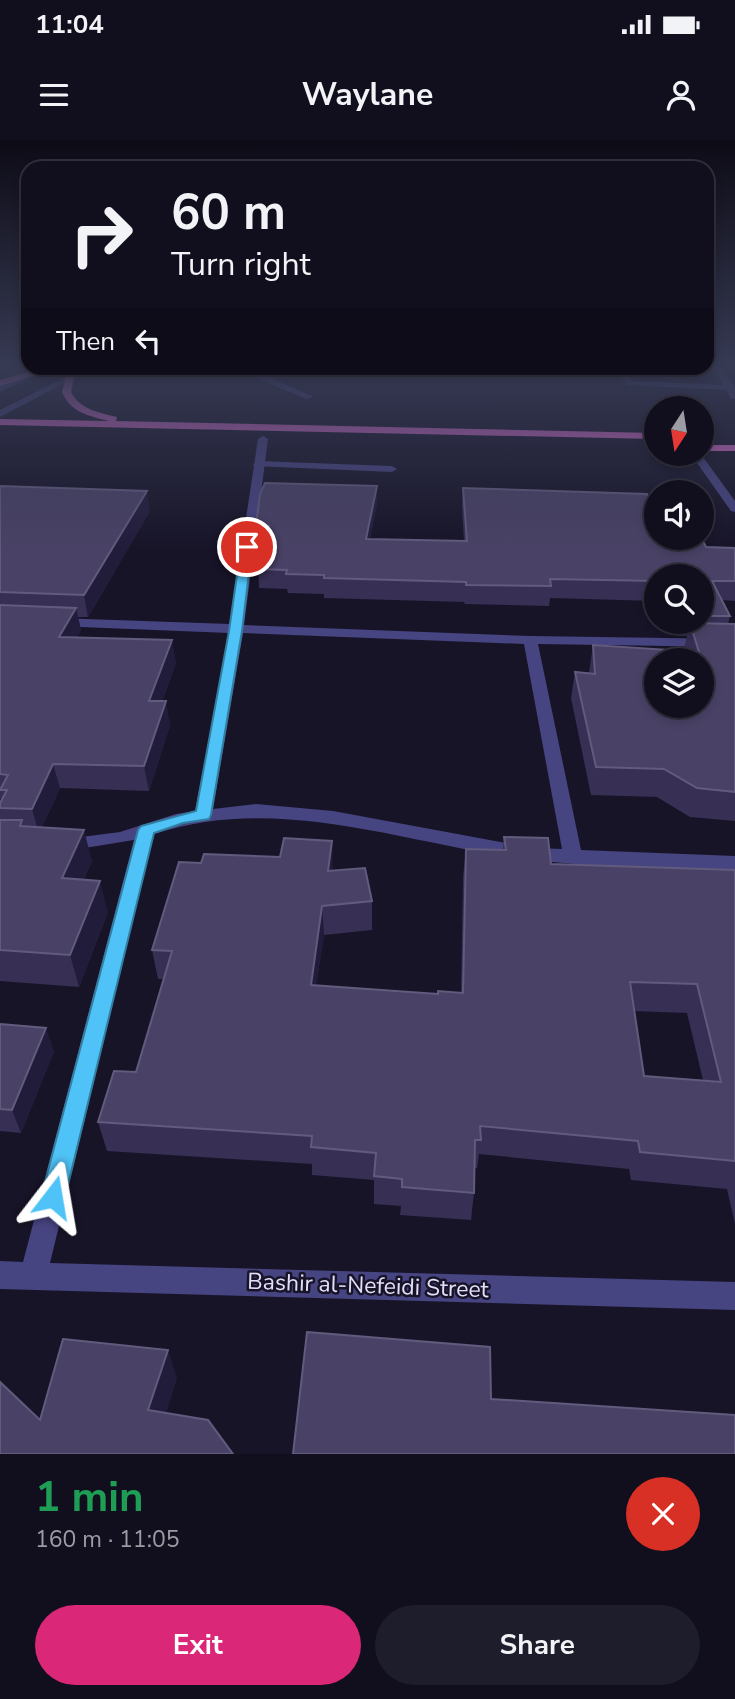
<!DOCTYPE html>
<html lang="en">
<head>
<meta charset="utf-8">
<style>
	body { margin:0; font-family:"Nunito Sans",sans-serif; background:#1e1d2b; color:#f1f3f6; height:100vh; display:flex; flex-direction:column; font-size:26px; white-space:nowrap }
	* { box-sizing:border-box; margin:0 }
	p { font-size:23px; color:#9c9ca4 }
	.icon { flex:none; width:38px; height:38px; fill:none; stroke:currentColor; stroke-width:2; stroke-linecap:round; stroke-linejoin:round }
	.map { position:relative; height:1314px; overflow:hidden }
	.panel { display:flex; flex-direction:column; background:#110f1e; flex:1 }
	.panel>* { flex:none }
	.hud { position:absolute; left:21px; top:21px; width:693px; height:214px; border-radius:21px; box-shadow:0 4px 10px #0003,0 0 0 2px #302f3c; background:#110f1e; color:#f1f3f6; overflow:hidden }
	.needle { width:46px; rotate:192deg }
	.buttons { position:absolute; left:644px; top:256px; display:grid; gap:14px }
	.buttons a { display:grid; place-items:center; width:70px; height:70px; border-radius:50%; background:#110f1e; box-shadow:0 4px 10px #0003,0 0 0 2px #302f3c; font-size:35px }
	.pin { position:absolute; display:grid; place-items:center; width:60px; height:60px; color:#fff; margin:-30px; border:4px solid #fff; border-radius:50%; box-shadow:0 2px 7px #0007 }
	.me { position:absolute; width:77px; margin:-38px; rotate:14deg; stroke-linejoin:round; filter:drop-shadow(0 0 5px #0008) }
	.turn { display:flex; align-items:center; gap:24px; height:147px; padding:0 35px; font-size:32px }
	.turn .icon { width:91px; height:91px; stroke-width:2.5 }
	.turn b { display:block; font-size:49px; line-height:60px }
	.then { display:flex; align-items:center; height:66px; padding:0 35px; background:#0003; gap:14px; font-size:26px }
	.round { display:grid; place-items:center; flex:none; width:74px; height:74px; border-radius:37px; background:#1e1d2b }
	.headline { display:flex; align-items:center; justify-content:space-between; height:119px; padding:0 35px }
	h1 { font-size:42px; font-weight:700; line-height:52px; color:#1e9e55 }
	.action { display:flex; gap:14px; margin-top:auto; padding:14px 35px }
	.action a { flex:1; height:80px; border-radius:42px; background:#db2777; color:#fff; font-size:28px; font-weight:700; line-height:80px; text-align:center }
	.action a+a { background:#1e1d2b; color:#f1f3f6 }
	.status { display:flex; justify-content:space-between; align-items:center; height:49px; padding:0 35px; background:#110f1e; direction:ltr }
	.status svg { height:19px; fill:currentColor }
	header { display:flex; justify-content:space-between; align-items:center; height:91px; padding:0 35px; background:#110f1e; font-size:32px; font-weight:700 }
	.map>svg:first-child { display:block }
</style>
</head>
<body>
<div class="status"><b>11:04</b><svg viewBox="0 0 49 12"><path d="M0 12V9h3v3zM5 12V6h3v6zM10 12V3h3v9zM15 12V0h3v12zM26 1h20v11H26zM47 4h2v5h-2z"/></svg></div>
<header><svg class="icon" aria-label="menu" viewBox="0 0 24 24"><path d="M4 6h16M4 12h16M4 18h16"/></svg>Waylane<svg class="icon" aria-label="person" viewBox="0 0 24 24"><circle cx="12" cy="8" r="4"/><path d="M4 21q1-7 8-7t8 7"/></svg></header>
<div class="map">
<svg width="735" height="1314" viewBox="0 0 735 1314">
	<rect width="100%" height="100%" fill="#171428"/>
	<g fill="none" stroke-linecap="round" stroke-linejoin="round">
		<!-- service -->
		<g fill="#474482" fill-rule="evenodd">
			<polygon points="714,226 722,226 735,247 735,259 731,259 726,250 627,245 615,228 623,228 632,241 723,245"/>
			<polygon points="251,228 259,228 261,234 314,257 306,259 254,237"/>
			<polygon points="258,321 392,326 397,329 392,332 254,326 253,324"/>
		</g>
		<!-- minor -->
		<g fill="#474482" fill-rule="evenodd">
			<path d="M263,296L268,299L244,485L530,496L735,499V507L538,504L581,710L735,716V730C670,727 597,728 533,720C407,705 281,652 154,694L50,1123L735,1142V1170L0,1149V1121L23,1122L134,700L66,711L59,709L57,705L59,701L66,699L120,692L176,674L195,671L229,493L56,486L49,482L56,478L230,484L258,299ZM243,493L524,504L562,709L533,708L333,671L256,664L213,669Z"/>
			<polygon points="690,313 700,313 735,361 735,372 731,371"/>
		</g>
		<!-- tertiary -->
		<g fill="#474482" fill-rule="evenodd">
			<polygon points="39,228 49,228 0,252 0,246"/>
			<polygon points="84,228 93,228 0,277 0,270"/>
		</g>
		<!-- trunk -->
		<g fill="#d86ccb" fill-rule="evenodd">
			<polygon points="30,231 33,232 33,236 0,246 0,240"/>
			<path d="M66,236L74,238L71,252C79,269 100,273 117,277L116,281L656,293V299L0,285V279L109,281C89,276 70,272 62,252Z"/>
			<rect x="702" y="305" width="33" height="6"/>
		</g>
	</g>
	<!-- wall -->
	<g fill="#372f54" fill-rule="evenodd">
		<polygon points="646,228 698,228 697,236 650,235"/>
		<polygon points="0,346 150,371 88,477 78,477 81,490 77,497 176,523 162,561 170,585 149,651 60,648 42,687 92,721 84,739 108,772 79,847 0,841 0,668 2,659 0,659"/>
		<polygon points="463,348 656,397 706,407 735,408 735,461 722,460 730,476 728,484 735,484 735,681 690,677 657,657 591,655 571,558 575,532 589,533 593,505 685,511 684,509 687,496 679,496 674,481 702,481 702,436 656,436 656,461 550,458 549,466 465,464 464,462 324,458 324,454 288,453 287,449 259,448 258,429 264,405 257,404 256,386 377,363 370,399 464,401 462,366"/>
		<path d="M504,697L551,724L735,730V1084L727,1049L631,1040L629,1029L479,1014L477,1028H475L474,1053L471,1080L400,1075L401,1066L374,1064V1040L312,1035V1024L107,1011L98,982L136,932L164,839H158L152,810L333,730L372,761V790L324,795L316,845L438,854L461,852L463,737L466,709L503,710ZM634,871L687,873L703,940L644,936Z"/>
		<polygon points="0,884 54,911 21,993 0,991"/>
	</g>
	<!-- shaded-wall -->
	<g fill="#221c3b">
		<polygon points="377,346 377,363 366,418 366,399"/>
		<polygon points="147,351 150,371 88,477 84,455"/>
		<polygon points="76,468 81,490 65,520 59,497"/>
		<polygon points="172,500 176,523 153,585 149,561"/>
		<polygon points="166,561 170,585 149,651 144,626"/>
		<polygon points="53,624 60,648 39,694 32,669"/>
		<polygon points="84,690 92,721 71,769 62,738"/>
		<polygon points="332,701 333,730 329,760 328,731"/>
		<polygon points="100,741 108,772 79,847 70,815"/>
		<polygon points="322,766 324,795 312,874 311,845"/>
		<polygon points="46,888 54,911 21,993 12,970"/>
		<polygon points="168,1210 177,1238 159,1297 148,1270"/>
	</g>
	<!-- building -->
	<g fill="#494266" stroke="#615b7d" stroke-width="2" fill-rule="evenodd">
		<polygon points="265,343 377,346 366,399 467,401 463,348 647,354 656,376 656,397 701,397 706,407 735,408 735,441 712,441 730,476 702,476 702,436 656,436 656,441 550,439 551,446 466,445 466,442 324,438 324,435 286,434 287,430 258,429 269,386 256,386 260,354"/>
		<polygon points="0,346 147,351 84,455 0,452"/>
		<polygon points="0,465 76,468 59,497 172,500 149,561 166,561 144,626 53,624 32,669 0,668 0,663 7,650 0,650 8,635 0,634"/>
		<path d="M690,483L735,484V652L697,648L664,629L596,627L575,532L595,534L593,505L699,512ZM656,520H702V565H656Z"/>
		<polygon points="0,680 22,680 20,686 84,690 62,738 100,741 70,815 0,810"/>
		<path d="M504,697L548,698L551,724L735,730V1021L640,1012L638,1001L480,986L481,1000H475L474,1053L402,1047V1039L374,1036L376,1013L311,1007L312,996L98,982L114,931L136,932L172,811L152,810L179,722L201,723L204,714L280,717L284,698L332,701L328,731L365,728L372,761L322,766L311,845L438,854V851L463,853L466,709L506,710ZM630,842L697,844L721,942L644,936Z"/>
		<polygon points="0,884 46,888 12,970 0,969"/>
		<polygon points="307,1192 490,1207 491,1259 735,1275 735,1314 293,1314"/>
		<polygon points="63,1199 168,1210 148,1270 208,1280 233,1314 0,1314 0,1242 40,1280"/>
	</g>
	<!-- sky -->
	<linearGradient id="sky" x2="0" y2="1"><stop stop-color="#0d0b16"/><stop offset="0.55" stop-color="#363a53"/><stop offset="1" stop-color="#363a53" stop-opacity="0"/></linearGradient>
	<rect width="735" height="410" fill="url(#sky)"/>
	<!-- route -->
	<polygon fill="#4fc3f7" stroke="#337fa1" stroke-width="2" points="247,404 252,407 242,491 211,675 209,679 183,683 154,693 65,1057 61,1065 53,1068 44,1065 41,1057 138,690 141,686 196,671 229,491 241,407"/>
	<g text-anchor="middle" stroke-width="5" stroke-linejoin="round" paint-order="stroke">
		<!-- near-street labels -->
		<g font-size="23" fill="#e2dffb" stroke="#171428">
			<text transform="translate(368 1145) rotate(2)" y="8">Bashir al-Nefeidi Street</text>
		</g>
	</g>
</svg>
<div class="buttons">
<a><svg class="needle" viewBox="-14 -14 28 28"><path d="M0-13l5 13h-10z" fill="#e53935"/><path d="M0 13l5-13h-10z" fill="#9c9ca4"/></svg></a>
<a><svg class="icon" aria-label="sound" viewBox="0 0 24 24"><path d="M4 9h4l5-4v14l-5-4H4zM17 9q2 3 0 6"/></svg></a>
<a><svg class="icon" aria-label="search" viewBox="0 0 24 24"><circle cx="10" cy="10" r="6"/><path d="M15 15l6 6"/></svg></a>
<a><svg class="icon" aria-label="layers" viewBox="0 0 24 24"><path d="M12 4l9 5-9 5-9-5zM3 14l9 5 9-5"/></svg></a>
</div>
<div class="pin" style="left:247px;top:407px;background:#d93025"><svg class="icon" aria-label="arrive" viewBox="0 0 24 24"><path d="M6 21V4h12l-3 4 3 4H6"/></svg></div>
<svg class="me" style="left:53px;top:1057px" viewBox="-20 -20 40 40"><path d="M0-17L14 15 0 8-14 15z" fill="#4fc3f7" stroke="#fff" stroke-width="4"/></svg>
<div class="hud">
<div class="turn"><svg class="icon" aria-label="right" viewBox="0 0 24 24"><path d="M7 20v-9h11M14 6l5 5-5 5"/></svg><div><b>60 m</b>Turn right</div></div>
<div class="then">Then<svg class="icon" aria-label="left" viewBox="0 0 24 24"><path d="M17 20v-9H6M10 6l-5 5 5 5"/></svg></div>
</div>
</div>
<section class="panel">
<div class="headline"><div><h1>1 min</h1><p>160 m · 11:05</p></div><a class="round" style="background:#d93025;color:#fff"><svg class="icon" aria-label="close" viewBox="0 0 24 24"><path d="M6 6l12 12M18 6L6 18"/></svg></a></div>
<div class="action"><a>Exit</a><a>Share</a></div>
</section>
</body>
</html>
